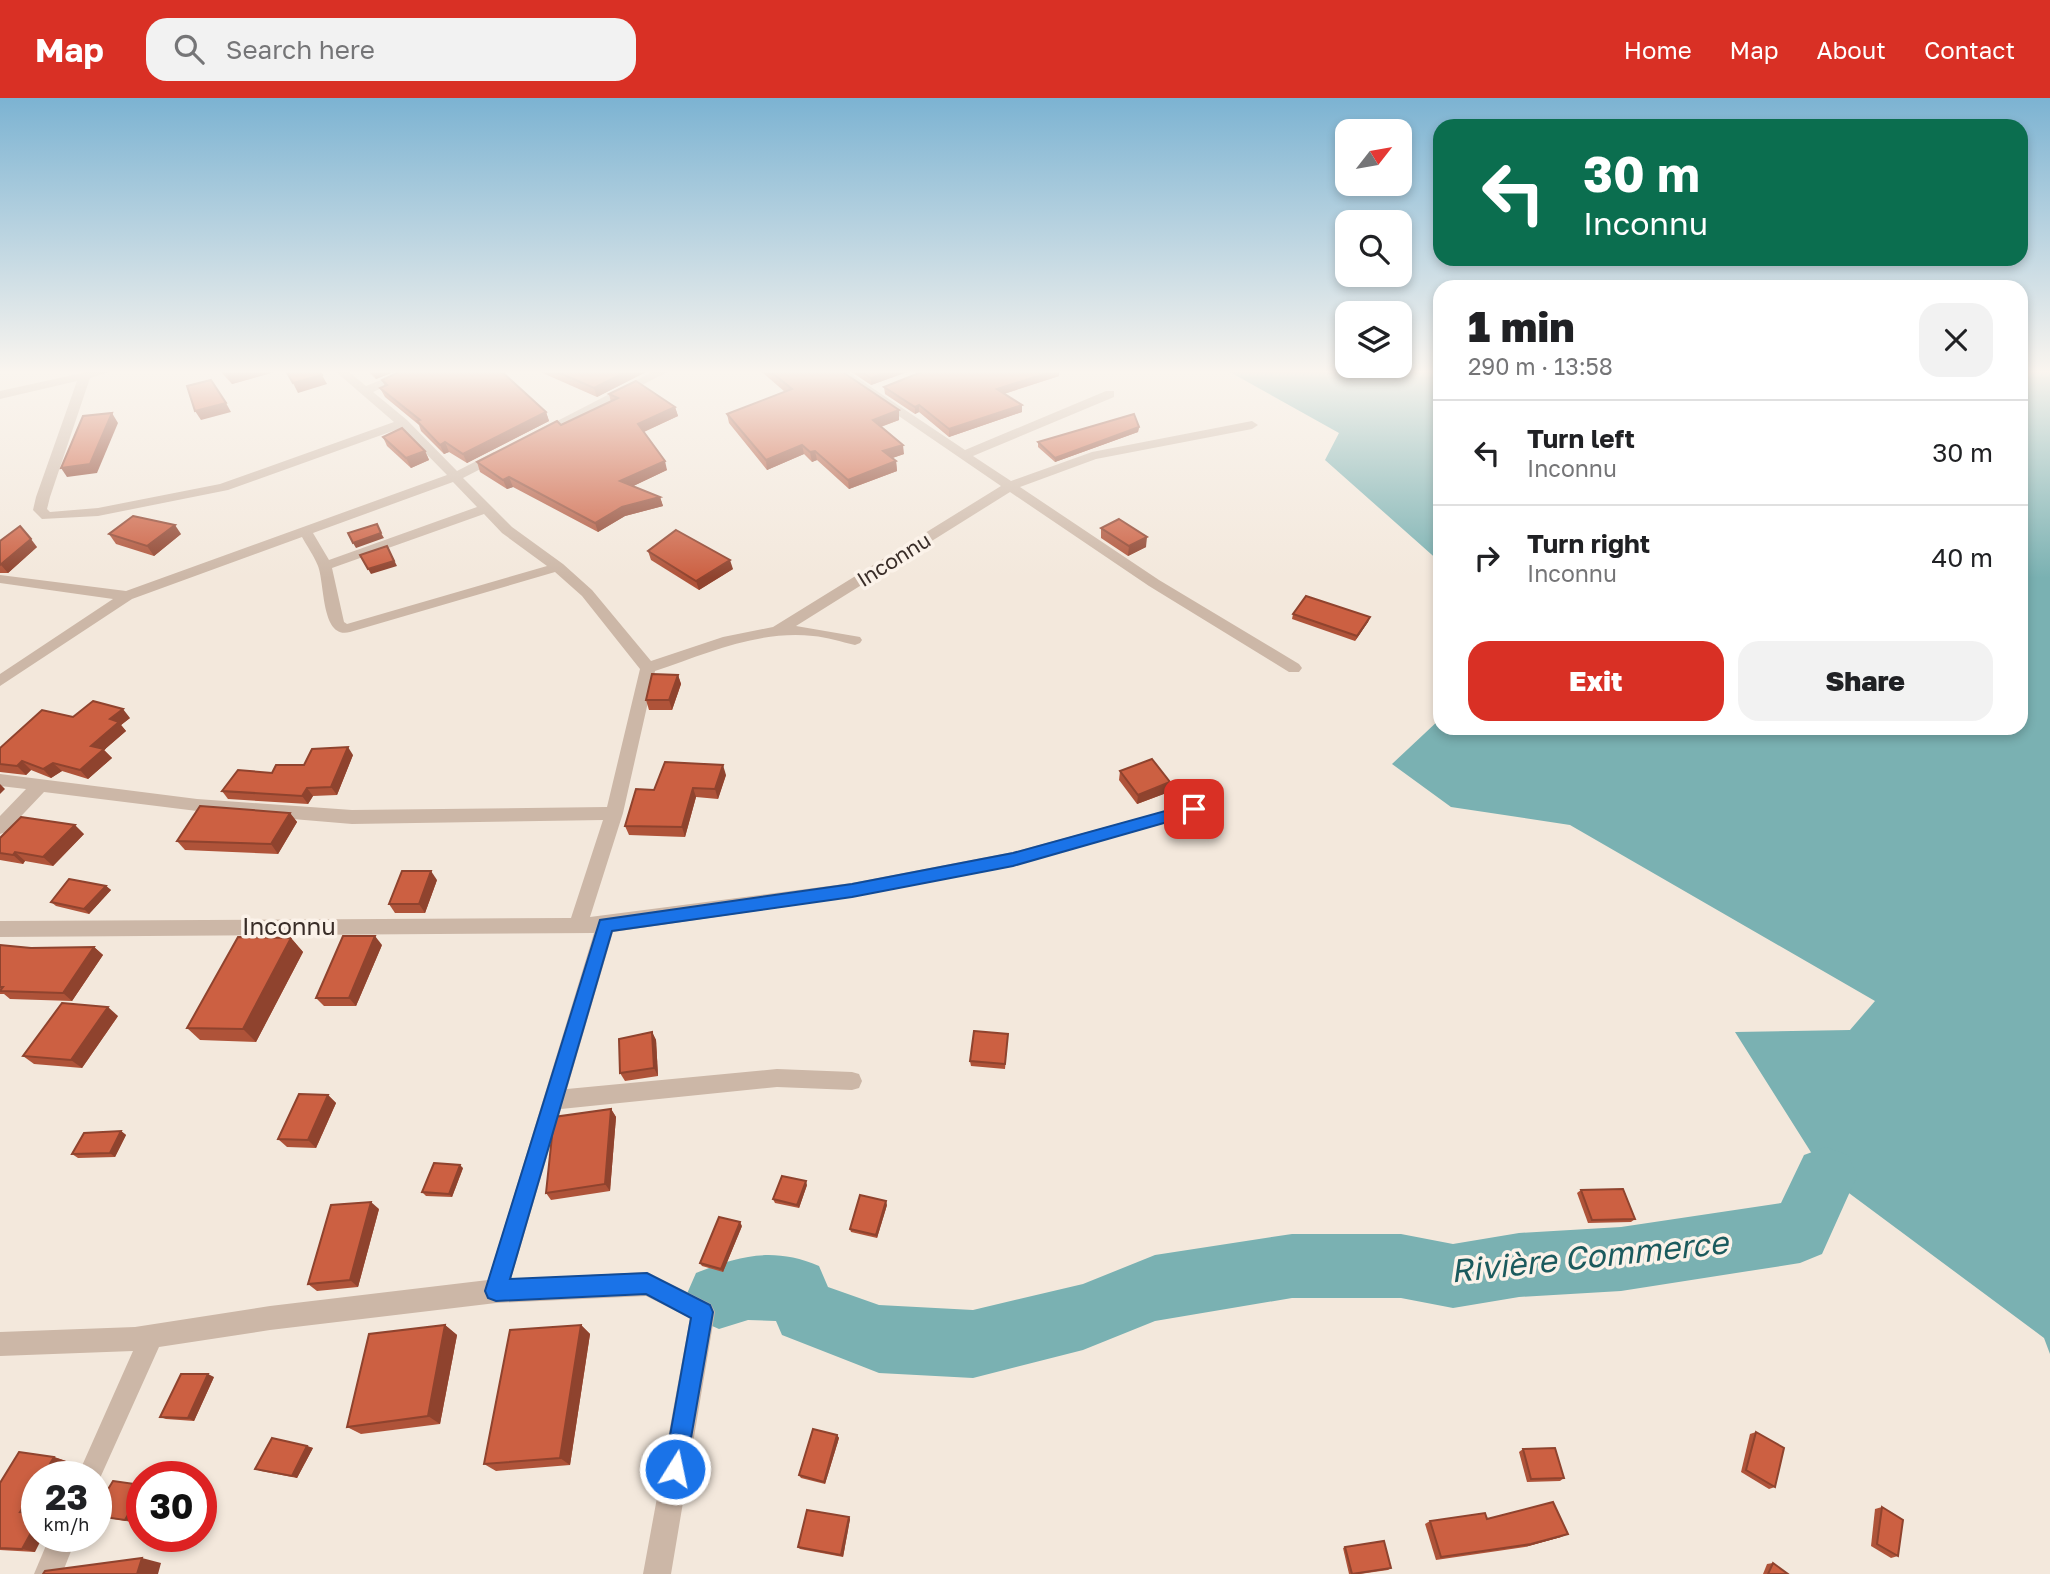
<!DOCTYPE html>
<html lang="en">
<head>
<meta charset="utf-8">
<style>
	body { margin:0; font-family:"Golos Text",sans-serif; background:#f2f2f2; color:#202124; height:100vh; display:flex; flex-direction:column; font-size:26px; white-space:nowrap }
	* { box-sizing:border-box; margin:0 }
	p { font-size:23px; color:#757577 }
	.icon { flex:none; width:38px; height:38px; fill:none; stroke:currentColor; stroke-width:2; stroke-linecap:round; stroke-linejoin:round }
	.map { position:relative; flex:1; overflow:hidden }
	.sheet { position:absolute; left:1433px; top:182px; width:595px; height:455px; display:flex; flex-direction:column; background:#fff; border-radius:21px; box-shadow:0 4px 10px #0003 }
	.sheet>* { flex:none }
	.banner { position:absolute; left:1433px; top:21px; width:595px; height:147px; border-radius:21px; box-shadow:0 4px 10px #0003; background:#0b6e4f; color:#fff; overflow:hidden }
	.needle { width:46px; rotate:59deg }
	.buttons { position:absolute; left:1335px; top:21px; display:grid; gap:14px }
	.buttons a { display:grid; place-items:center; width:77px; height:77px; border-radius:14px; background:#fff; box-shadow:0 4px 10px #0003; font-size:35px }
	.speed { position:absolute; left:21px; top:1363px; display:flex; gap:14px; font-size:35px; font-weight:700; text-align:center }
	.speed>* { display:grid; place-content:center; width:91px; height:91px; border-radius:50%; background:#fff; box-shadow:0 4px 10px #0003; line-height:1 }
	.speed small { font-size:18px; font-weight:400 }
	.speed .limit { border:10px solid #d22; background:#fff; color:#111 }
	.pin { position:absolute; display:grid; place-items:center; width:60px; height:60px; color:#fff; margin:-30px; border-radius:14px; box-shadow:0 4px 10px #0006 }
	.me { position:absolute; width:77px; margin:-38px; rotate:10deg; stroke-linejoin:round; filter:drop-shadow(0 0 5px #0008) }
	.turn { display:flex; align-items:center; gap:24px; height:147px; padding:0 35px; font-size:32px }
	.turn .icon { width:91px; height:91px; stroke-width:2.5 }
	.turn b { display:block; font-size:49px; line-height:60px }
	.round { display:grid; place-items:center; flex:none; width:74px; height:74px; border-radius:21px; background:#f2f2f2 }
	.summary { display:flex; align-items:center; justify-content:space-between; height:119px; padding:0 35px }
	h1 { font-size:42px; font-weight:800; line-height:52px }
	.cta { display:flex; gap:14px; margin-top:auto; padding:14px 35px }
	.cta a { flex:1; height:80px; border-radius:21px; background:#d93025; color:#fff; font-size:28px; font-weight:800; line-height:80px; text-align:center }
	.cta a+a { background:#f2f2f2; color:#202124 }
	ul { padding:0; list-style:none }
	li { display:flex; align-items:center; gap:21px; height:105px; padding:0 35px; border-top:2px solid #e0e0e0 }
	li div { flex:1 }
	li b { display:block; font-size:26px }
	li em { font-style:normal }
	header { display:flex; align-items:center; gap:42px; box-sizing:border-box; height:98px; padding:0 35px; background:#d93025; color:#fff }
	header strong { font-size:33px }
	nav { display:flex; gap:38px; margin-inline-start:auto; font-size:24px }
	.search { width:490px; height:63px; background:#f2f2f2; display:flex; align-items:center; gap:18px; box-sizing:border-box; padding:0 24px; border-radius:21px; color:#757577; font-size:26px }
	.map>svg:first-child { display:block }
</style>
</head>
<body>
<header>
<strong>Map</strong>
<div class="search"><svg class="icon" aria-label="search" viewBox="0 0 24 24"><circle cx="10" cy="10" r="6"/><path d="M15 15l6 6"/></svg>Search here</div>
<nav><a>Home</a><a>Map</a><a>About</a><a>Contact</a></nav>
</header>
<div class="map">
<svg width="2050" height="1476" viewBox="0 0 2050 1476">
	<rect width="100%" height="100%" fill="#f3e8dc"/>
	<!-- water -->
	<g fill="#7ab1b2">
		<polygon points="1228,273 1440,273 1440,464 1325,362 1339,335"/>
		<polygon points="2021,273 2050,273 2050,1256 2044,1240 1826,1078 1735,934 1850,932 1875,903 1570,727 1451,709 1392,666 1440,621 1440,630 2021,630"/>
	</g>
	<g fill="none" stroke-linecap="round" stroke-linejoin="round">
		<!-- river -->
		<path fill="#7ab1b2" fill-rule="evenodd" d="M1826,1049L1848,1057L1857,1078L1822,1156L1800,1165L1621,1193L1519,1199L1453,1210L1401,1200H1292L1155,1223L1083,1252L973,1280L879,1275L782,1237L776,1223L748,1222L719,1231L696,1221L686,1198L696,1175C740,1157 774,1149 819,1168L828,1189L879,1207L973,1212L1083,1186L1155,1157L1292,1136H1401L1453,1146L1519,1135L1621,1129L1781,1105L1804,1057Z"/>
		<!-- minor -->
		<g fill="#ccb7a7" fill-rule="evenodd">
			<path d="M91,273H113L90,280L50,399L47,411L50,414L98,410L220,386L394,324L335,273H348L366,288L403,273H419L373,294L407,322L457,373L494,354H502V360L463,380L512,429L563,466L592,492L651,563L723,539L773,529L1001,388L833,273H847L965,352L1106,293H1114V299L973,358L1011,383L1092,354L1252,323L1258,327L1252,331L1096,361L1020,389L1159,482L1299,566L1302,570L1299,574H1289L1149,488L1010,394L796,528L860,539L862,542L860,545L855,547C841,544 827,539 813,538C758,532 706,556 655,573L623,715L590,819L852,785L1013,754L1194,705L1203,711L1194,717L1013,768L852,799L613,834L567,991L777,971L852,974L859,976L862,983L859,990L852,992L777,989L561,1011L511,1181L647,1174L711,1206L715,1214L671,1476H643L690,1220L646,1198L496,1205L270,1232L159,1249L96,1389V1379H77L133,1253L0,1258V1234L135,1229L270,1208L488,1182L594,835L0,839V823L571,820L603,722L352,726L197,713L44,694L6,734L0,736V718L26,691L0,688V676L197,701L352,712L607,709L640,571L582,498L555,474L350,534C321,542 325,486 318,468C314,458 307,448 302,439L132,501L0,588V576L113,501L0,485V477L126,493L447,377L401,330L228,392L98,418L42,421L33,412L36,399L77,283L0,301V293ZM453,384L477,409L329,462L313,435ZM484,416L502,435L547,468L347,526L344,524L332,470Z"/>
			<polygon points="654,273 669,273 542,339 532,336"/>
			<polygon points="50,1438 77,1438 62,1476 34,1476"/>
		</g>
	</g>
	<!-- wall -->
	<g fill="#af5339">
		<polygon points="220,273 278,273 232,286"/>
		<polygon points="368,273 396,273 376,281"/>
		<polygon points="538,273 647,273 597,299"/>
		<polygon points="761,273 841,273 899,322 881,329 904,356 892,360 896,363 897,373 849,391 817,362 812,364 804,356 767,372 729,325 727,316 785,294"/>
		<polygon points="850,273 910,273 871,287"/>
		<polygon points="1059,278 1004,296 1022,307 1022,314 949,339 919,314 915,316 885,296 884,289"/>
		<polygon points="382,282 546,314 549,323 467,365 449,354 444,356 421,333 419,327 385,299 380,290 385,288"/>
		<polygon points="609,296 675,309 678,318 644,334 667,372 633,388 660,399 663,408 625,418 598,434 513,389 507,391 480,374 477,364 611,304"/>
		<polygon points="1139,329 1138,334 1055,364 1038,349 1038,344"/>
		<polygon points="383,339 425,353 429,362 411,370 387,348"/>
		<polygon points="1101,430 1146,449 1128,458 1101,440"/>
		<polygon points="109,436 181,436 154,458 116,446"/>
		<polygon points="0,443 37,449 8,475 0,475"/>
		<polygon points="648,453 733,471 699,492 651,462"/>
		<polygon points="1293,516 1370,519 1368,524 1355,543 1292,521"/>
		<polygon points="678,577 681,586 672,612 649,612 646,602"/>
		<polygon points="73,619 130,620 121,627 126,633 104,652 112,660 88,681 62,673 51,680 31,672 26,677 0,674 0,650"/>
		<polygon points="353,657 337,697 313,698 308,706 228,701 222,693 272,675"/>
		<polygon points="1120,673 1169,694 1137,706 1119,682"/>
		<polygon points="726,677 718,701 696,699 685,739 629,737 625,728 654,692"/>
		<polygon points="290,715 297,724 278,756 185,752 177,743"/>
		<polygon points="84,736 53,768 25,763 23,766 0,762 0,740"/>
		<polygon points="437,782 425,815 395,815 389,806"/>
		<polygon points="106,788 111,792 89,816 56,808 51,804"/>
		<polygon points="291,840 303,854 256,944 200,942 187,930"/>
		<polygon points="0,847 31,850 94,849 103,857 72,903 10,901 4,896 0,896"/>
		<polygon points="382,847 356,908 324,908 316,900"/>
		<polygon points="118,918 82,970 34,966 23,958"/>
		<polygon points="652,934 656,942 658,978 625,983 620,975"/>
		<polygon points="1008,936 1005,971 971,968 970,963"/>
		<polygon points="328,997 336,1005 316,1050 287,1049 278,1041"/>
		<polygon points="611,1011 616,1019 610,1093 551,1102 546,1095"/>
		<polygon points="121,1033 126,1037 115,1059 78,1060 72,1056"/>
		<polygon points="463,1070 452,1099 426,1098 422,1094"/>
		<polygon points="807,1087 799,1110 775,1105 773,1101"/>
		<polygon points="1581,1092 1635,1121 1631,1124 1588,1125 1577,1095"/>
		<polygon points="887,1107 877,1140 851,1134 850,1131"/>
		<polygon points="379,1111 358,1189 317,1193 308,1186"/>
		<polygon points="742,1128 723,1174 702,1168 700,1165"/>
		<polygon points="445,1227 457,1237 440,1326 361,1336 347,1329"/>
		<polygon points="581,1227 590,1236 570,1367 496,1373 484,1366"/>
		<polygon points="214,1279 194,1323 166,1321 160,1319"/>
		<polygon points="1756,1334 1775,1389 1769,1391 1741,1374 1750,1336"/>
		<polygon points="837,1337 839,1340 825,1386 801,1380 799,1377"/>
		<polygon points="307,1348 313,1350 297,1380 261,1373 255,1371"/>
		<polygon points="1523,1351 1564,1380 1560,1383 1527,1384 1519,1354"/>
		<polygon points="54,1359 66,1363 56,1379 37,1379 37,1411 35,1414 35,1454 0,1452 0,1385"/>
		<polygon points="142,1387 142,1406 132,1424 96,1418"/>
		<polygon points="1882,1409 1898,1458 1891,1460 1871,1448 1875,1411"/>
		<polygon points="850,1421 843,1459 800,1451 798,1449"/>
		<polygon points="1487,1421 1561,1439 1525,1449 1436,1462 1425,1426 1430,1423"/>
		<polygon points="1345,1449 1391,1470 1388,1472 1360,1476 1349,1476 1343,1450"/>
		<polygon points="1773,1465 1788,1476 1763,1476 1767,1466"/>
	</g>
	<!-- shaded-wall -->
	<g fill="#8f432e">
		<polygon points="241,273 278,273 232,286 227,277"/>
		<polygon points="373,273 396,273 376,281"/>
		<polygon points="628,273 648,273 597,299 594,290"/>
		<polygon points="890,273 910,273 871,287 871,280"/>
		<polygon points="1054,273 1059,273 1059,278 997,298 997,291"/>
		<polygon points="322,277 327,286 298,295 293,285"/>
		<polygon points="226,305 231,314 201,322 195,313"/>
		<polygon points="919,307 919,314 915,316 915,309"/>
		<polygon points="1022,307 1022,314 949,339 949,331"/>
		<polygon points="675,309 678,318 641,335 638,326"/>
		<polygon points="899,312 899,322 874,331 873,322"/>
		<polygon points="546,314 549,323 467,365 463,356"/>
		<polygon points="112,315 118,325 97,375 67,379 61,370"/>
		<polygon points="1139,329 1138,334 1055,364 1055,360"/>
		<polygon points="445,344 449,354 444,356 440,347"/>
		<polygon points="802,347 804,356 767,372 766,362"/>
		<polygon points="903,347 904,356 884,363 883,353"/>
		<polygon points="425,353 429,362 411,370 406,360"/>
		<polygon points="815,353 817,362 812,364 810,354"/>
		<polygon points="665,363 667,372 623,393 620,383"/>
		<polygon points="896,363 897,373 849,391 848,382"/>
		<polygon points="509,379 513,389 507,391 503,382"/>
		<polygon points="660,399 663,408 625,418 598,434 595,425 622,409"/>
		<polygon points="175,427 181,436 154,458 147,448"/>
		<polygon points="381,435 384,440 356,450 353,445"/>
		<polygon points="1147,439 1146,449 1128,458 1129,448"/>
		<polygon points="31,441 37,449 8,475 1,467"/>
		<polygon points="387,448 397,468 371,476 368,471"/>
		<polygon points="730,462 733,471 699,492 696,483"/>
		<polygon points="1370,519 1368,524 1355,543 1357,538"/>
		<polygon points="678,577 681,586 672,612 669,602"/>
		<polygon points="123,611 130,620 121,627 126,633 104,652 112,660 88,681 80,672 91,648 110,621"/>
		<polygon points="348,649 353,657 337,697 331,689"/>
		<polygon points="22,663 31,672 26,677 17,668"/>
		<polygon points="53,665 62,673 51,680 43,671"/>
		<polygon points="723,667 726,677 718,701 715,691"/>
		<polygon points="1170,684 1169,694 1137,706 1138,697"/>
		<polygon points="0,686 5,691 0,696"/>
		<polygon points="307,690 313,698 308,706 302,698"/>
		<polygon points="693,690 696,699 685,739 682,729"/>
		<polygon points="290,715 297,724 278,756 271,746"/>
		<polygon points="75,727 84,736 53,768 43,759"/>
		<polygon points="15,754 25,763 23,766 13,757"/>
		<polygon points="431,773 437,782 425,815 419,806"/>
		<polygon points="106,788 111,792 89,816 84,811"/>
		<polygon points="375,838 382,847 356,908 349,900"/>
		<polygon points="291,840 303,854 256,944 243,931"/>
		<polygon points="94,849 103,857 72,903 63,895"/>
		<polygon points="108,909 118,918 82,970 71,962"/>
		<polygon points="652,934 656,942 658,978 654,970"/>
		<polygon points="328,997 336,1005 316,1050 308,1042"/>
		<polygon points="611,1011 616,1019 610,1093 605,1086"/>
		<polygon points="121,1033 126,1037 115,1059 110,1055"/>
		<polygon points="460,1067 463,1070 452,1099 449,1096"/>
		<polygon points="806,1083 807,1087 799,1110 797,1107"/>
		<polygon points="886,1103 887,1107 877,1140 876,1137"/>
		<polygon points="371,1104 379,1111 358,1189 350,1182"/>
		<polygon points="740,1124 742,1128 723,1174 721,1171"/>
		<polygon points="445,1227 457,1237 440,1326 428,1318"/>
		<polygon points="581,1227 590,1236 570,1367 560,1360"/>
		<polygon points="208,1276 214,1279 194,1323 188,1320"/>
		<polygon points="837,1337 839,1340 825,1386 824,1384"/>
		<polygon points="307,1348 313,1350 297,1380 292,1378"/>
		<polygon points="54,1359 66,1363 56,1379 42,1379"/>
		<polygon points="37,1387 37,1411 33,1417 20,1414"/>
		<polygon points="142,1392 142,1406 132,1424 125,1422"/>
		<polygon points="849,1419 850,1421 843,1459 841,1457"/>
		<polygon points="37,1424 37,1438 43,1438 35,1454 22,1451"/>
		<polygon points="1568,1436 1561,1439 1525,1449 1531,1446"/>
		<polygon points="142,1460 161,1465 158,1476 137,1476"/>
	</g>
	<!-- building -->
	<g fill="#cc6042" stroke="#8f432e" stroke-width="2">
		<polygon points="223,273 241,273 227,277"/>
		<polygon points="286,273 320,273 322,277 293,285"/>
		<polygon points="401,273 501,273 546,314 463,356 445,344 440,347 417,323 420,322 380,290 387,287 382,282"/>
		<polygon points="555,273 628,273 594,290"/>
		<polygon points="770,273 841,273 899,312 873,322 903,347 883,353 896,363 848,382 815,353 810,354 802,347 766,362 727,316 792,291"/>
		<polygon points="860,273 890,273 871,280"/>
		<polygon points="924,273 1054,273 997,291 1022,307 949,331 919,307 915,309 884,289"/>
		<polygon points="211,282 226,305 195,313 187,288"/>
		<polygon points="636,283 675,309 638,326 665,363 620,383 660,399 622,409 595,425 509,379 503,382 477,364 557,323 561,327 618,300 609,296"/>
		<polygon points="112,315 90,366 61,370 83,318"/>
		<polygon points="1134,316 1139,329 1055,360 1038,344"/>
		<polygon points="402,330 425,353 406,360 383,339"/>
		<polygon points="133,418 175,427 147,448 109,436"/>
		<polygon points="1119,421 1147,439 1129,448 1101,430"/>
		<polygon points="377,426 381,435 353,445 348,435"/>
		<polygon points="20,428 31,441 0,467 0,443"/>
		<polygon points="676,432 730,462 696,483 648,453"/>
		<polygon points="387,448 394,463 368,471 360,457"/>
		<polygon points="1306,498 1370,519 1357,538 1293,516"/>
		<polygon points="652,576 678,577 669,602 646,602"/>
		<polygon points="93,603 123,611 110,621 119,624 91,648 104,651 80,672 53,665 43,671 22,663 17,668 0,666 0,650 42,612 73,619"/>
		<polygon points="348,649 331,689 307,690 302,698 222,693 238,672 272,675 276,667 304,667 312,651"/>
		<polygon points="1152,661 1170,684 1138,697 1120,673"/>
		<polygon points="665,664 723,667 715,691 693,690 682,729 625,728 636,691 654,692"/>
		<polygon points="200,708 290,715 271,746 177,743"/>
		<polygon points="21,719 75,727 43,759 15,754 13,757 0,755 0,740"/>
		<polygon points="402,773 431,773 419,806 389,806"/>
		<polygon points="69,781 106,788 84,811 51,804"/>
		<polygon points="343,838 375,838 349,900 316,900"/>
		<polygon points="238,839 291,840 243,931 187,930"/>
		<polygon points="0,847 31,850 94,849 63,895 0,893 3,889 0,889"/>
		<polygon points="62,905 108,909 71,962 23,958"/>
		<polygon points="974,933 1008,936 1005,966 970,963"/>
		<polygon points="652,934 654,970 620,975 619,941"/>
		<polygon points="299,996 328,997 308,1042 278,1041"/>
		<polygon points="611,1011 605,1086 546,1095 554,1019"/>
		<polygon points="121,1033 110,1055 72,1056 84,1035"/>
		<polygon points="434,1065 460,1067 449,1096 422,1094"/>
		<polygon points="782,1078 806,1083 797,1107 773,1101"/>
		<polygon points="1623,1091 1635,1121 1592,1122 1581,1092"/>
		<polygon points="860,1097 886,1103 876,1137 850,1131"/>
		<polygon points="371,1104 350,1182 308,1186 331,1107"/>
		<polygon points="719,1119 740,1124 721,1171 700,1165"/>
		<polygon points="445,1227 428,1318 347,1329 369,1236"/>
		<polygon points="581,1227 560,1360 484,1366 510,1232"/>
		<polygon points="181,1276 208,1276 188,1320 160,1319"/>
		<polygon points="813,1331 837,1337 824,1384 799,1377"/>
		<polygon points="1756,1334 1784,1350 1775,1389 1746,1372"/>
		<polygon points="272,1340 307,1348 292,1378 255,1371"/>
		<polygon points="1555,1350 1564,1380 1531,1381 1523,1351"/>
		<polygon points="19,1354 54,1359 42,1379 37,1379 37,1387 20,1414 37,1415 37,1424 22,1451 0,1450 0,1385"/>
		<polygon points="113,1383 142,1387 142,1392 125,1422 96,1418 96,1411"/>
		<polygon points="1553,1404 1568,1436 1531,1446 1441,1459 1430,1423 1485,1415 1487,1421"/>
		<polygon points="1882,1409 1903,1422 1898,1458 1877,1446"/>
		<polygon points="807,1412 849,1419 841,1457 798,1449"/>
		<polygon points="1384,1443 1391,1470 1352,1476 1345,1449"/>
		<polygon points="142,1460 137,1476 43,1476 45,1473"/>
		<polygon points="1773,1465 1788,1476 1768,1476"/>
	</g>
	<!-- sky -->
	<linearGradient id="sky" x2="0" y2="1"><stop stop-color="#7cb3d2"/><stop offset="0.57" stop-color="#faf5ef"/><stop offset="1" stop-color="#faf5ef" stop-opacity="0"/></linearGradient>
	<rect width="2050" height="480" fill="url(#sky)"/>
	<!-- route -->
	<polygon fill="#1a73e8" stroke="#114b97" stroke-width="2" points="1194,705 1199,707 1199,715 1013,768 852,799 612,833 510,1181 647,1175 710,1207 713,1214 684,1380 675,1383 667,1380 664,1371 691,1220 646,1196 496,1203 488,1200 485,1193 600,822 852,786 1013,755"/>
	<g text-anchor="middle" stroke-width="7" stroke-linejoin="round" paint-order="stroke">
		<!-- far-street labels -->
		<g font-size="21" fill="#392d28" stroke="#fbf2e9">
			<text transform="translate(894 462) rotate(-32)" y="7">Inconnu</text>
		</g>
		<!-- street labels -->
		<g font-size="24" fill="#392d28" stroke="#fbf2e9">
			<text x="289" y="837">Inconnu</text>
		</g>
		<!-- near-water labels -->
		<g font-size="32" font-style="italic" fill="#1b5a5d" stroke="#fbf2e9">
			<text transform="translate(1589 1159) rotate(-6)" y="11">Rivière Commerce</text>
		</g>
	</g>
</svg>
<div class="buttons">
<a><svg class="needle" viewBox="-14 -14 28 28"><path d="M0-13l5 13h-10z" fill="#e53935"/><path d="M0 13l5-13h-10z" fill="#757577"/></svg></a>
<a><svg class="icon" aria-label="search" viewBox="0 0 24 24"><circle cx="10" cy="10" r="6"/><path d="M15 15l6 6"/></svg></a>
<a><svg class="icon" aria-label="layers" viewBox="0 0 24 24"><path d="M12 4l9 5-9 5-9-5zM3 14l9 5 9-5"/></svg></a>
</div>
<div class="speed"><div>23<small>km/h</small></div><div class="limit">30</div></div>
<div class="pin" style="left:1194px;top:711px;background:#d93025"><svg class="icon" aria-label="arrive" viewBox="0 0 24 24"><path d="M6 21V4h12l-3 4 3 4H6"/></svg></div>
<svg class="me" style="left:675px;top:1371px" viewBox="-20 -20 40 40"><circle r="17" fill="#1a73e8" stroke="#fff" stroke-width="3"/><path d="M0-11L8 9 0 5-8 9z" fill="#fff"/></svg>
<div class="banner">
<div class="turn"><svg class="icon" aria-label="left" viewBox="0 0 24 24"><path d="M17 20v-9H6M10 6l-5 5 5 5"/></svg><div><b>30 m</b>Inconnu</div></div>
</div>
<section class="sheet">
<div class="summary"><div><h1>1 min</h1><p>290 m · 13:58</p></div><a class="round"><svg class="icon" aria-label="close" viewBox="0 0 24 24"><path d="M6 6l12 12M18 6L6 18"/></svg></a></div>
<ul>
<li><svg class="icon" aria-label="left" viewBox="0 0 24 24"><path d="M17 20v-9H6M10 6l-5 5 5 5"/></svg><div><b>Turn left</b><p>Inconnu</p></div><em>30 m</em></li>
<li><svg class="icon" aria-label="right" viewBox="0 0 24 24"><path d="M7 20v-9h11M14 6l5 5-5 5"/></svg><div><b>Turn right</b><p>Inconnu</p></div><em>40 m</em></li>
</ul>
<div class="cta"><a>Exit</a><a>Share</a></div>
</section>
</div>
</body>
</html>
